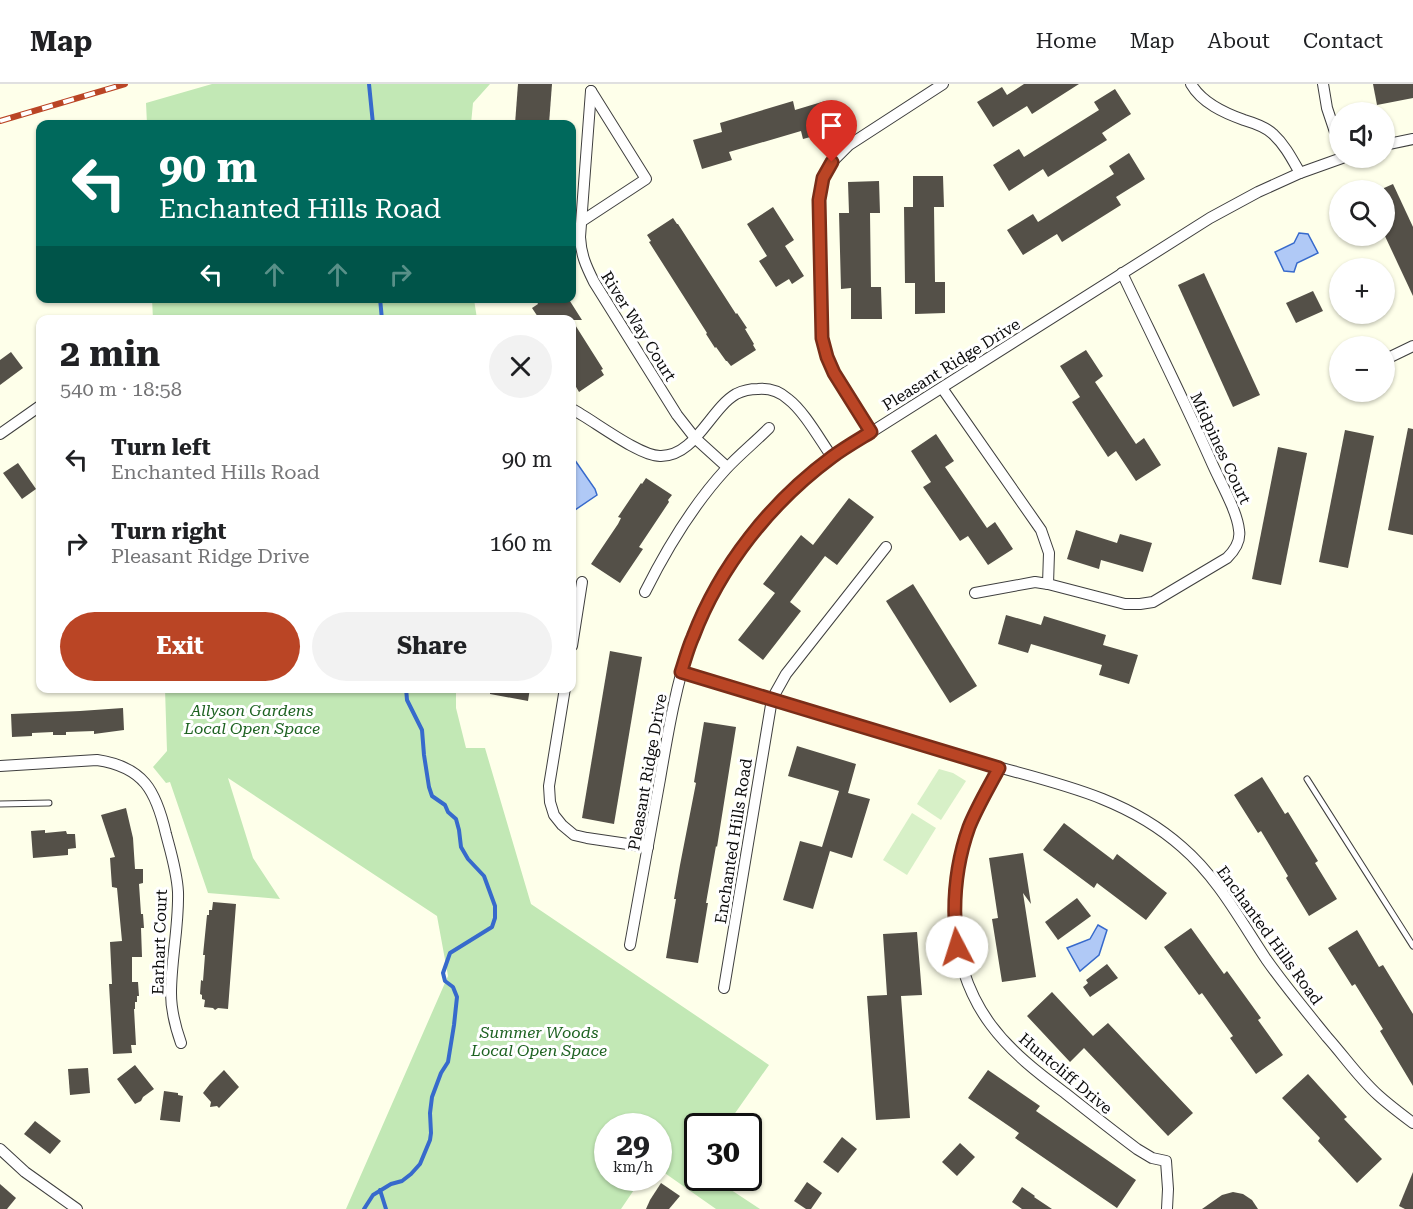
<!DOCTYPE html>
<html lang="en">
<head>
<meta charset="utf-8">
<style>
	body { margin:0; font-family:"Roboto Serif",serif; background:#f2f2f2; color:#202124; height:100vh; display:flex; flex-direction:column; font-size:22px; white-space:nowrap }
	* { box-sizing:border-box; margin:0 }
	p { font-size:20px; color:#757577 }
	.icon { flex:none; width:33px; height:33px; fill:none; stroke:currentColor; stroke-width:2; stroke-linecap:round; stroke-linejoin:round }
	.map { position:relative; flex:1; overflow:hidden }
	.details { position:absolute; left:36px; top:231px; width:540px; height:378px; display:flex; flex-direction:column; background:#fff; border-radius:12px; box-shadow:0 2px 4px #0004 }
	.details>* { flex:none }
	.top-card { position:absolute; left:36px; top:36px; width:540px; height:183px; border-radius:12px; box-shadow:0 2px 4px #0004; background:#00695c; color:#fff; overflow:hidden }
	.buttons { position:absolute; left:1329px; top:18px; display:grid; gap:12px }
	.buttons a { display:grid; place-items:center; width:66px; height:66px; border-radius:50%; background:#fff; box-shadow:0 2px 4px #0004; font-size:30px }
	.speed { position:absolute; left:594px; top:1029px; display:flex; gap:12px; font-size:30px; font-weight:700; text-align:center }
	.speed>* { display:grid; place-content:center; width:78px; height:78px; border-radius:50%; background:#fff; box-shadow:0 2px 4px #0004; line-height:1 }
	.speed small { font-size:15px; font-weight:400 }
	.speed .limit { border:3px solid #111; border-radius:9px; background:#fff; color:#111 }
	.pin { position:absolute; display:grid; place-items:center; width:51px; height:51px; color:#fff; margin:-62px -26px; border-radius:50% 50% 50% 0; rotate:-45deg; box-shadow:0 0 6px #0007 }
	.pin .icon { rotate:45deg }
	.me { position:absolute; width:66px; margin:-33px; rotate:355deg; stroke-linejoin:round; filter:drop-shadow(0 0 4px #0008) }
	.turn { display:flex; align-items:center; gap:21px; height:126px; padding:0 24px; font-size:27px }
	.turn .icon { width:78px; height:78px; stroke-width:2.5 }
	.turn b { display:block; font-size:42px; line-height:51px }
	.lanes { display:flex; align-items:center; height:57px; padding:0 24px; background:#0003; justify-content:center; gap:30px; direction:ltr }
	.lanes .off { opacity:.35 }
	.round { display:grid; place-items:center; flex:none; width:63px; height:63px; border-radius:32px; background:#f2f2f2 }
	.summary { display:flex; align-items:center; justify-content:space-between; height:102px; padding:0 24px }
	h1 { font-size:36px; font-weight:700; line-height:45px }
	.action { display:flex; gap:12px; margin-top:auto; padding:12px 24px }
	.action a { flex:1; height:69px; border-radius:36px; background:#ba4525; color:#fff; font-size:24px; font-weight:700; line-height:69px; text-align:center }
	.action a+a { background:#f2f2f2; color:#202124 }
	ul { padding:0; list-style:none }
	li { display:flex; align-items:center; gap:18px; height:84px; padding:0 24px }
	li div { flex:1 }
	li b { display:block; font-size:22px }
	li em { font-style:normal }
	header { display:flex; align-items:center; gap:36px; box-sizing:border-box; height:84px; padding:0 30px; background:#fff; border-bottom:2px solid #e0e0e0 }
	header strong { font-size:28px }
	nav { display:flex; gap:33px; margin-inline-start:auto; font-size:21px }
	.map>svg:first-child { display:block }
</style>
</head>
<body>
<header>
<strong>Map</strong>
<nav><a>Home</a><a>Map</a><a>About</a><a>Contact</a></nav>
</header>
<div class="map">
<svg width="1413" height="1125" viewBox="0 0 1413 1125">
	<rect width="100%" height="100%" fill="#feffea"/>
	<!-- park -->
	<g fill="#c2e8b5">
		<polygon points="212,0 490,0 473,19 471,40 147,40 146,19"/>
		<polygon points="152,215 474,215 477,235 153,235"/>
		<polygon points="165,605 456,605 456,624 466,664 485,664 531,820 769,981 726,1042 698,1042 698,1094 713,1094 760,1125 716,1125 659,1085 658,1042 608,1042 608,1094 642,1094 621,1125 346,1125 448,892 437,832 228,694 253,774 280,815 208,809 170,698 166,699 153,683 167,667"/>
	</g>
	<!-- pitch -->
	<g fill="#d7f0c7">
		<polygon points="939,685 953,689 966,697 941,736 917,720"/>
		<polygon points="912,729 936,744 907,791 883,776"/>
	</g>
	<!-- water -->
	<g fill="#b0c9f6" stroke="#376acc" stroke-width="1.5">
		<polygon points="1299,149 1308,150 1318,169 1297,179 1294,188 1284,187 1275,168 1294,159"/>
		<polygon points="572,372 595,405 597,411 572,428"/>
		<polygon points="1098,841 1107,846 1099,871 1080,887 1067,864 1090,855"/>
	</g>
	<g fill="none" stroke-linecap="round" stroke-linejoin="round">
		<!-- stream -->
		<g stroke="#376acc" stroke-width="4">
			<polyline points="369,0 373,40"/>
			<polyline points="380,214 382,236"/>
			<polyline points="380,1106 386,1125"/>
			<polyline points="364,1125 373,1111 391,1100 402,1097 411,1090 420,1080 430,1056 431,1049 430,1029 432,1013 441,989 448,978 454,941 457,913 453,903 445,897 443,889 450,869 492,843 495,834 495,822 484,792 468,775 461,763 459,746 456,735 448,728 445,721 432,712 429,703 424,671 422,646 407,616 406,604"/>
		</g>
	</g>
	<!-- building -->
	<g fill="#545048">
		<polygon points="518,0 552,0 549,40 515,40"/>
		<polygon points="1024,0 1079,0 1032,30 1027,22 993,43 977,18 1002,3 1007,11"/>
		<polygon points="1373,0 1413,0 1413,14 1377,21"/>
		<polygon points="1115,5 1131,30 1102,49 1107,56 1048,93 1043,85 1009,107 993,81 1019,65 1024,73 1099,26 1094,18"/>
		<polygon points="793,17 795,26 825,17 833,47 803,55 801,47 729,68 732,76 702,85 693,56 722,48 720,39"/>
		<polygon points="1129,69 1145,95 1116,113 1121,121 1062,158 1057,150 1023,171 1007,146 1033,130 1038,138 1114,90 1109,82"/>
		<polygon points="913,92 943,92 944,123 934,123 935,198 945,198 945,229 915,230 915,199 905,199 904,123 913,123"/>
		<polygon points="879,97 880,129 870,129 871,203 881,203 882,235 851,235 851,204 841,205 839,129 849,129 848,98"/>
		<polygon points="1393,100 1413,143 1413,212 1384,150 1384,104"/>
		<polygon points="773,123 794,156 785,162 804,192 792,200 789,195 776,203 759,177 767,172 747,140"/>
		<polygon points="673,134 677,140 678,140 736,230 737,229 747,244 745,245 754,260 753,261 756,266 731,282 727,277 726,277 716,263 715,264 706,250 707,249 649,158 651,157 647,151"/>
		<polygon points="1204,189 1260,311 1233,323 1178,201"/>
		<polygon points="1313,207 1323,227 1296,239 1286,219"/>
		<polygon points="535,214 568,214 582,236 540,236 532,224 538,220"/>
		<polygon points="572,236 603,285 601,286 604,291 579,308 572,296"/>
		<polygon points="1086,266 1103,292 1095,298 1136,360 1144,354 1161,381 1136,397 1116,367 1108,373 1072,318 1080,313 1060,282"/>
		<polygon points="11,268 23,284 0,301 0,276"/>
		<polygon points="1408,344 1413,345 1413,451 1388,446"/>
		<polygon points="1345,346 1374,352 1348,484 1319,478"/>
		<polygon points="936,350 954,377 945,383 987,444 995,438 1013,465 988,481 968,452 960,457 923,403 931,398 911,367"/>
		<polygon points="1278,363 1307,369 1281,501 1252,495"/>
		<polygon points="18,379 36,405 22,415 3,389"/>
		<polygon points="646,394 672,411 668,416 669,418 639,463 643,465 620,499 591,480 618,440 621,434 618,433 641,399 642,400"/>
		<polygon points="849,414 874,433 837,481 825,472 790,518 801,527 763,576 738,556 775,509 763,500 801,451 813,461"/>
		<polygon points="1076,446 1117,459 1120,450 1152,459 1143,488 1101,476 1099,485 1067,475"/>
		<polygon points="913,500 977,602 950,619 886,517"/>
		<polygon points="1006,531 1041,541 1044,532 1106,551 1103,561 1138,571 1129,600 1099,591 1102,581 1031,560 1028,569 998,560"/>
		<polygon points="610,567 642,573 614,740 582,734"/>
		<polygon points="490,604 530,604 528,617 490,610"/>
		<polygon points="123,624 124,646 94,650 94,647 66,648 66,651 53,651 53,648 32,649 32,652 12,653 11,630 80,627"/>
		<polygon points="704,638 736,643 717,763 716,762 706,819 708,819 698,879 666,874 676,815 674,815 680,781 696,699 694,698"/>
		<polygon points="797,662 856,680 848,709 870,715 852,774 830,767 813,825 783,816 800,757 822,763 839,707 788,692"/>
		<polygon points="1262,693 1285,730 1288,728 1318,777 1315,779 1337,815 1309,832 1286,794 1288,792 1261,747 1258,749 1234,711"/>
		<polygon points="126,724 133,754 135,785 143,785 143,799 139,800 141,830 143,830 144,844 141,844 142,873 132,873 132,898 138,898 139,912 137,912 137,918 135,918 135,925 134,925 136,961 131,961 132,969 113,970 109,900 112,900 110,858 122,857 117,804 112,803 110,774 115,773 101,731"/>
		<polygon points="1064,739 1113,776 1117,770 1167,809 1146,836 1097,799 1094,804 1043,766"/>
		<polygon points="45,746 45,749 66,747 67,750 75,750 76,764 68,765 68,771 33,774 31,747"/>
		<polygon points="1023,769 1031,820 1023,809 1036,893 1002,898 992,835 998,834 989,774"/>
		<polygon points="1077,814 1091,832 1058,856 1045,838"/>
		<polygon points="213,818 236,820 228,925 218,924 215,926 213,924 204,923 205,916 202,915 202,911 200,910 201,896 203,897 205,871 203,871 207,831 209,831 209,826 212,826"/>
		<polygon points="1191,844 1224,890 1227,887 1261,934 1258,936 1283,971 1256,990 1230,954 1233,952 1202,909 1199,911 1164,863"/>
		<polygon points="1357,846 1379,883 1383,881 1413,930 1413,1002 1380,947 1383,945 1355,900 1352,902 1328,864"/>
		<polygon points="917,848 922,911 901,912 910,1034 876,1036 867,912 887,911 883,850"/>
		<polygon points="1107,880 1118,894 1090,913 1083,903 1088,899 1086,896"/>
		<polygon points="1052,908 1093,952 1108,939 1193,1029 1168,1052 1084,964 1070,978 1027,932"/>
		<polygon points="135,981 154,1005 143,1013 141,1017 135,1020 117,995"/>
		<polygon points="88,984 90,1009 70,1011 68,985"/>
		<polygon points="224,986 239,1003 219,1024 217,1022 210,1023 211,1018 203,1009 210,1000"/>
		<polygon points="988,986 1040,1022 1036,1027 1136,1096 1117,1124 1015,1054 1019,1049 968,1014"/>
		<polygon points="1308,990 1347,1033 1344,1035 1382,1075 1357,1099 1318,1057 1320,1054 1282,1014"/>
		<polygon points="164,1007 178,1009 178,1011 183,1012 180,1038 160,1036"/>
		<polygon points="35,1037 61,1057 50,1070 24,1050"/>
		<polygon points="842,1053 857,1065 838,1089 823,1078"/>
		<polygon points="960,1059 975,1073 957,1092 942,1078"/>
		<polygon points="1413,1088 1413,1125 1405,1125 1399,1122"/>
		<polygon points="807,1098 822,1109 811,1125 806,1125 794,1117"/>
		<polygon points="661,1099 680,1112 669,1125 646,1125 650,1116"/>
		<polygon points="0,1100 16,1114 7,1125 0,1125"/>
		<polygon points="1022,1103 1035,1112 1034,1113 1052,1125 1022,1125 1012,1118"/>
		<polygon points="1233,1108 1243,1110 1252,1116 1258,1125 1202,1125 1222,1111"/>
	</g>
	<g fill="none" stroke-linecap="round" stroke-linejoin="round">
		<!-- service casing -->
		<g stroke="#3f3f3f" stroke-width="7">
			<g id="service">
				<polyline points="1307,695 1413,862"/>
				<polyline points="0,720 49,719"/>
			</g>
		</g>
		<!-- minor casing -->
		<g stroke="#3f3f3f" stroke-width="12">
			<g id="minor">
				<path d="M1191,0C1202,19 1224,29 1244,36C1254,39 1266,43 1273,50C1285,61 1292,75 1300,89"/>
				<polyline points="1323,0 1327,24 1340,63"/>
				<path d="M591,7L580,153C581,171 586,182 594,198L677,331L695,354L727,383"/>
				<polyline points="1384,61 1413,55"/>
				<polyline points="582,137 646,95 591,7"/>
				<polyline points="1384,276 1413,262"/>
				<polyline points="942,304 1041,446 1049,469 1048,500"/>
				<path d="M572,325C593,336 639,372 660,372C695,373 710,325 736,310C744,306 750,305 758,305C769,304 780,308 788,315C804,327 820,356 832,373"/>
				<polyline points="871,348 834,289 827,273 822,254 819,116 823,94 832,78 849,61 943,0"/>
				<polyline points="0,350 40,322"/>
				<path d="M645,508C667,464 692,422 726,385C739,371 755,358 769,344"/>
				<path d="M975,509L1035,498L1048,500L1125,520H1140L1153,518L1227,474C1235,466 1241,457 1239,446C1237,426 1219,396 1211,377C1183,314 1152,252 1122,189"/>
				<polyline points="572,562 582,498"/>
				<path d="M681,588C775,616 869,645 963,673C1041,697 1119,707 1182,763C1218,794 1240,836 1266,875C1285,902 1306,927 1327,953C1344,972 1359,994 1378,1011C1389,1021 1401,1030 1413,1039"/>
				<polyline points="565,604 549,702 550,718 554,731 562,741 574,751 587,754 648,763"/>
				<path d="M0,682L97,676C144,683 156,707 166,750C171,769 177,788 178,808C179,842 171,876 171,909C171,927 175,942 181,959"/>
				<path d="M999,684C989,703 978,722 970,741C959,768 955,798 954,826C954,867 967,909 991,941C1011,968 1038,989 1065,1009C1089,1028 1113,1047 1137,1065L1152,1074L1166,1077L1168,1105L1167,1125"/>
				<path d="M630,861C640,806 650,751 660,695C668,648 676,600 692,554C707,515 733,473 759,441C780,415 807,394 832,373L1210,134L1258,108L1300,89L1342,74"/>
				<polyline points="724,904 772,615 786,590 886,463"/>
				<polyline points="0,1065 25,1088 77,1125"/>
			</g>
		</g>
		<!-- service -->
		<use href="#service" stroke="#fff" stroke-width="5"/>
		<!-- minor -->
		<use href="#minor" stroke="#fff" stroke-width="10"/>
		<!-- rail casing -->
		<g stroke="#ba4525" stroke-width="6">
			<polyline id="rail" points="0,37 125,0"/>
		</g>
		<!-- rail -->
		<use href="#rail" stroke="#fff" stroke-width="4" stroke-dasharray="11" stroke-linecap="butt"/>
	</g>
	<g fill="none" stroke-linecap="round" stroke-linejoin="round">
		<!-- route casing -->
		<g stroke="#792d18" stroke-width="15">
			<path id="route" d="M832,78L823,94L819,116L822,254L827,273L834,289L871,348C858,356 844,364 832,373C771,418 720,482 693,553C688,564 685,576 681,588L999,684C989,703 977,723 969,743C955,782 952,822 957,863"/>
		</g>
		<!-- route -->
		<use href="#route" stroke="#ba4525" stroke-width="10"/>
	</g>
	<g text-anchor="middle" stroke-width="6" stroke-linejoin="round" paint-order="stroke">
		<!-- street labels -->
		<g font-size="16" fill="#0c0c0c" stroke="#fff">
			<text transform="translate(639 242) rotate(58)" y="6">River Way Court</text>
			<text transform="translate(951 280) rotate(-32)" y="6">Pleasant Ridge Drive</text>
			<text transform="translate(1221 364) rotate(65)" y="6">Midpines Court</text>
			<text transform="translate(647 688) rotate(-80)" y="6">Pleasant Ridge Drive</text>
			<text transform="translate(733 757) rotate(-81)" y="6">Enchanted Hills Road</text>
			<text transform="translate(1270 851) rotate(54)" y="6">Enchanted Hills Road</text>
			<text transform="translate(159 858) rotate(-88)" y="6">Earhart Court</text>
			<text transform="translate(1066 989) rotate(40)" y="6">Huntcliff Drive</text>
		</g>
		<!-- park labels -->
		<g font-size="16" font-style="italic" fill="#1d6221" stroke="#fff">
			<text x="252" y="632">Allyson Gardens<tspan x="252" dy="18">Local Open Space</tspan></text>
			<text x="539" y="954">Summer Woods<tspan x="539" dy="18">Local Open Space</tspan></text>
		</g>
	</g>
</svg>
<div class="buttons">
<a><svg class="icon" aria-label="sound" viewBox="0 0 24 24"><path d="M4 9h4l5-4v14l-5-4H4zM17 9q2 3 0 6"/></svg></a>
<a><svg class="icon" aria-label="search" viewBox="0 0 24 24"><circle cx="10" cy="10" r="6"/><path d="M15 15l6 6"/></svg></a>
<a>+</a>
<a>−</a>
</div>
<div class="speed"><div>29<small>km/h</small></div><div class="limit">30</div></div>
<div class="pin" style="left:832px;top:78px;background:#d93025"><svg class="icon" aria-label="arrive" viewBox="0 0 24 24"><path d="M6 21V4h12l-3 4 3 4H6"/></svg></div>
<svg class="me" style="left:957px;top:863px" viewBox="-20 -20 40 40"><circle r="19" fill="#fff"/><path d="M0-13L10 11 0 6-10 11z" fill="#ba4525"/></svg>
<div class="top-card">
<div class="turn"><svg class="icon" aria-label="left" viewBox="0 0 24 24"><path d="M17 20v-9H6M10 6l-5 5 5 5"/></svg><div><b>90 m</b>Enchanted Hills Road</div></div>
<div class="lanes"><svg class="icon" aria-label="left" viewBox="0 0 24 24"><path d="M17 20v-9H6M10 6l-5 5 5 5"/></svg><svg class="icon off" aria-label="ahead" viewBox="0 0 24 24"><path d="M12 20V5M6 11l6-6 6 6"/></svg><svg class="icon off" aria-label="ahead" viewBox="0 0 24 24"><path d="M12 20V5M6 11l6-6 6 6"/></svg><svg class="icon off" aria-label="right" viewBox="0 0 24 24"><path d="M7 20v-9h11M14 6l5 5-5 5"/></svg></div>
</div>
<section class="details">
<div class="summary"><div><h1>2 min</h1><p>540 m · 18:58</p></div><a class="round"><svg class="icon" aria-label="close" viewBox="0 0 24 24"><path d="M6 6l12 12M18 6L6 18"/></svg></a></div>
<ul>
<li><svg class="icon" aria-label="left" viewBox="0 0 24 24"><path d="M17 20v-9H6M10 6l-5 5 5 5"/></svg><div><b>Turn left</b><p>Enchanted Hills Road</p></div><em>90 m</em></li>
<li><svg class="icon" aria-label="right" viewBox="0 0 24 24"><path d="M7 20v-9h11M14 6l5 5-5 5"/></svg><div><b>Turn right</b><p>Pleasant Ridge Drive</p></div><em>160 m</em></li>
</ul>
<div class="action"><a>Exit</a><a>Share</a></div>
</section>
</div>
</body>
</html>
